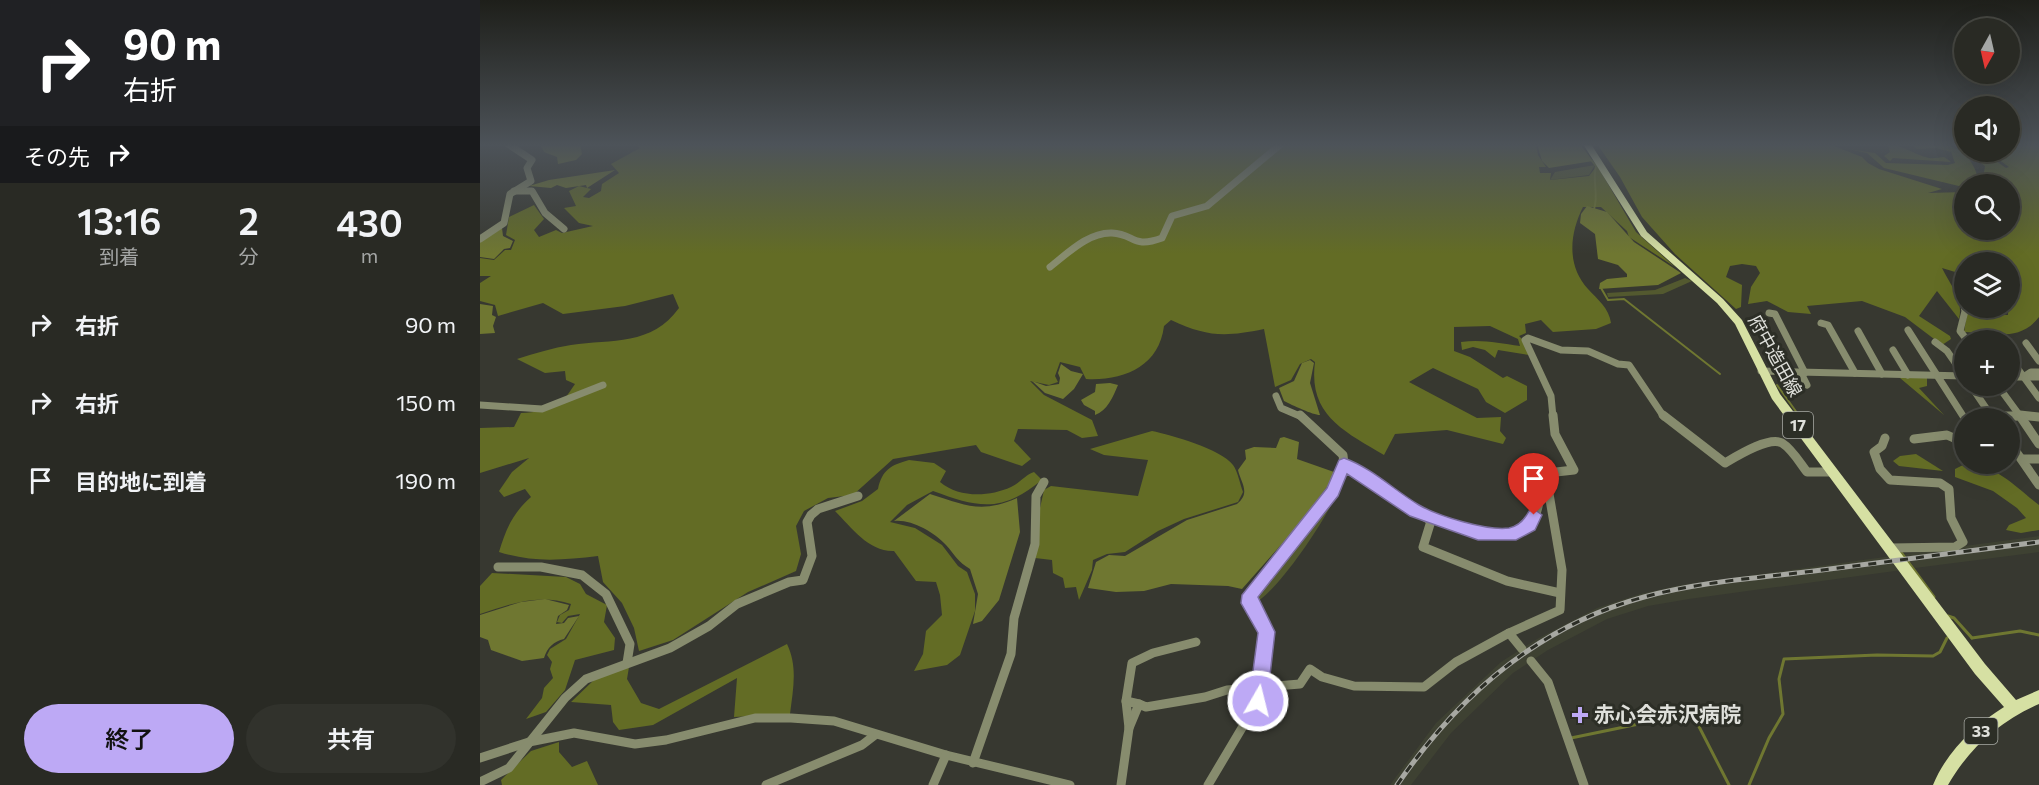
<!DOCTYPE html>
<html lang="ja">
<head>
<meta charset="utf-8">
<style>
	body { margin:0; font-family:Commissioner,"Noto Sans JP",sans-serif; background:#31322c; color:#f1f3f6; height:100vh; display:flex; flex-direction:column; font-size:22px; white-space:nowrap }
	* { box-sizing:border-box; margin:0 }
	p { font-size:20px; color:#a5a7a6 }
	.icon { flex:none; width:33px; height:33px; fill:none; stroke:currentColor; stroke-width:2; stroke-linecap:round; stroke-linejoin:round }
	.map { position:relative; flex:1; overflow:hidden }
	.side { display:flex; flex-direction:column; background:#292a24; width:480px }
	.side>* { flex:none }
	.top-card { background:#202124; color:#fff; overflow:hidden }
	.needle { width:39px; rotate:188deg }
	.fabs { position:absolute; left:1474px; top:18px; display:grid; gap:12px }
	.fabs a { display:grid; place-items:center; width:66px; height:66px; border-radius:50%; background:#292a24; box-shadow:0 6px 24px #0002,0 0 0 2px #454641; font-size:30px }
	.pin { position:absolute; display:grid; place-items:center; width:51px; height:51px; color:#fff; margin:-62px -26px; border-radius:50% 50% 50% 0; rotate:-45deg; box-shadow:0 0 6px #0007 }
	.pin .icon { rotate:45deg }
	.me { position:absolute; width:66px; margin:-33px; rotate:8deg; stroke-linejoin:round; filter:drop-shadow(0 0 4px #0008) }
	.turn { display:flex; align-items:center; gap:21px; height:126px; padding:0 24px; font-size:27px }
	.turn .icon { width:78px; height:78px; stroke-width:2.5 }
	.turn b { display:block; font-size:42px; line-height:51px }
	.then { display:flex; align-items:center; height:57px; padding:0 24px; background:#0003; gap:12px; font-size:22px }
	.eta { display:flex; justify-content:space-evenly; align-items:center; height:102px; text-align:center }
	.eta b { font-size:36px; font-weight:600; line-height:42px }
	.primary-button { display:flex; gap:12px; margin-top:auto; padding:12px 24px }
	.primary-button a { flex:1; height:69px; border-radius:36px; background:#bda9f5; color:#111; font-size:24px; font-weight:600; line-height:69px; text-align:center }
	.primary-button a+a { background:#31322c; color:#f1f3f6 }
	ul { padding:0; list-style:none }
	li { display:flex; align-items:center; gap:18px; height:78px; padding:0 24px }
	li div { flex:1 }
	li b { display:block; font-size:22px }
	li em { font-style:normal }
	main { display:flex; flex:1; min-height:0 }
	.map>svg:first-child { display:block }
</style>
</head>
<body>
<main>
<section class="side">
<div class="top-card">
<div class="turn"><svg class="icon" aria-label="right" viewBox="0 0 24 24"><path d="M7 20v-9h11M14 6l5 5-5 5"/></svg><div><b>90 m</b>右折</div></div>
<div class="then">その先<svg class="icon" aria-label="right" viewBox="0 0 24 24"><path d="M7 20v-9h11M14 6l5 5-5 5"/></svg></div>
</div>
<div class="eta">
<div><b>13:16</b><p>到着</p></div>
<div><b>2</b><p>分</p></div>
<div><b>430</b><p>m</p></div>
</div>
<ul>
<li><svg class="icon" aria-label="right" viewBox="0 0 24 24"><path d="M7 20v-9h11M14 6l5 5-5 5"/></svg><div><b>右折</b></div><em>90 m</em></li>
<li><svg class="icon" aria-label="right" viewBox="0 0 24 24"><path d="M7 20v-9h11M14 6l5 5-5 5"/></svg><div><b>右折</b></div><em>150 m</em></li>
<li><svg class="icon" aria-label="arrive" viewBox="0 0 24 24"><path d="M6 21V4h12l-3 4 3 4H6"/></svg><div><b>目的地に到着</b></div><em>190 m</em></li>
</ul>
<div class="primary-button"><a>終了</a><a>共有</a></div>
</section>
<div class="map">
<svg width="1559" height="785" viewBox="0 0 1559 785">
	<rect width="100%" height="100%" fill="#373830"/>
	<!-- built -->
	<g fill="#3e4132">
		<polygon points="1559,536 1559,552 1435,568 1425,554"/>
		<polygon points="1412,556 1422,570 1209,599 1168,606 1127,619 1068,650 1033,673 971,733 931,785 910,785 956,723 1021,662 1057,639 1117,608 1160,594 1201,585"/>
	</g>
	<!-- green -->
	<g fill="#53592f">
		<polygon points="1115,165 1109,175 1070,180 1075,172"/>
		<polygon points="1205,278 1212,281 1183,294 1128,297 1127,293 1175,290"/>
		<path d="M864,475C861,499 795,598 773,603L776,591Z"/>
	</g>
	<!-- forest -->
	<g fill="#636c25">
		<path d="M156,144H1056L1058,155L1066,167H1059L1060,173H1071L1070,180L1109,176L1116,167H1118L1156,232L1195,267L1149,237L1147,231L1121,207H1103C1090,233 1086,265 1108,289C1118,300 1129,308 1131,323L1116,329L1073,332L1061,320L1045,324L1046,333L1039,336L1044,341L1049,355L1018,350L1015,358L1005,350L993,347L982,350L981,342C1001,339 1019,343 1040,346L1038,339L1010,326L974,327V351L990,357L1023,378L1027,376L1047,386V400L1025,413L1006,402L998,389L953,368L929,382L997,418L1021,417L1020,431L1026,438L1023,444L967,430L915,434L904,455C864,431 828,415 835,362L831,359L820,364L811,380L795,387L784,329C745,337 727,337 691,320L684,326C679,367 643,381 606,379L600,367L580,362L575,376L578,382L569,385L550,381L564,395L612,420L618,436L602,438L587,430L538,429L534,441L551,459L542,466L501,452L496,445L413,459L373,495L348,498L324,511L316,526L321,554L316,571L268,592L193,640L159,651L154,628L142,603L123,582L118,556C83,560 53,563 19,552C26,529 32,514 51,497L45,489L24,497L19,491L32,472L49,458L0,473V428L34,427L41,413C72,411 78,410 95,384L86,380L85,371L65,373L37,359C55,353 73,348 91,345C132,339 172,346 199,308L193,294L145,306L83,314L63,303L18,316L15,305L0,301V283L11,276H0V258L14,260L25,250H31L35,240L26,235L29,217L54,205L64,219L54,230L59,237L76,230L82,233L113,226L99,223L84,208L96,206L89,191L99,186L111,189L103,197L109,198L121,191L122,184L139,173L131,164L160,148Z"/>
		<path d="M1117,144H1349L1382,157L1388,163L1399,169L1462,189L1448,193L1485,192V230H1530V184H1502L1505,166L1485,152H1503L1526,168L1529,167L1508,152H1530V144H1559V317C1540,342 1513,333 1484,332L1488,308H1511L1506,315H1528L1530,262H1485V275L1462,268C1470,285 1484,299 1479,319L1457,291L1439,316L1470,336L1471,339L1462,345L1425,317L1382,301L1327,306L1331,314L1308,312L1287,301L1268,304L1271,287L1280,273L1276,266L1262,264L1250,266L1246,277L1262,285L1261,307L1256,309L1195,254L1162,217L1140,177Z"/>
		<path d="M1407,144C1422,144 1434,155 1449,158C1454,159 1459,157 1464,157L1471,162L1413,158L1410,161L1404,156L1410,152Z"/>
		<path d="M1430,144C1453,144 1476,140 1491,162C1496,171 1498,174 1497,184H1485L1483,187L1404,168L1387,153L1368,149L1395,153L1406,163L1468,165L1475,163L1471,152L1456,148L1437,149Z"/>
		<polygon points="1420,378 1447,378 1447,386 1439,388 1464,415"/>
		<path d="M672,431C691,435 741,449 753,465C758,472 760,484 763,492L758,502L704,519L678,531L645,552L627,554L613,560L612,570L599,600L596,587L585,588L583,578L573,573L572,560L555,558L558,517L564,490L571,486L658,496L668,460L624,455L610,449Z"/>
		<polygon points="1436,454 1463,471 1419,466 1413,461 1420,456"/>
		<path d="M429,460L454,463L466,471L460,482C479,498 509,497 531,487C540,483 545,475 554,472L562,480C521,513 499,508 453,491L427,505L410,522L435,528L462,545L478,566L487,572L495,594V611L480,655L467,665L434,671L443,654L446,631L462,615L460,595L456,582L436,581L414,551C389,552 372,528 355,511L382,501L398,489C402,470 411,465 429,460Z"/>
		<path d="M1485,464C1520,467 1533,485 1559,505V530L1541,533L1526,530L1529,525L1546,518L1537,508L1513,491L1475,477V469Z"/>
		<path d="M12,573L86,577L100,584L106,594L127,605L124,622L135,638L134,650L95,660L85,690L66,712L46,719L62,698L64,688L73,678L70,669L72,662L67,655L70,649L86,639L100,614L88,616L82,623L77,622L80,615L89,610L91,604C58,593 31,604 0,614V586Z"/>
		<path d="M307,644C318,667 313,689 310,714L254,717L257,678L173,725L139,730L133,722L131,705L91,702L116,678L149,667L147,679L161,703L179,709Z"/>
		<polygon points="79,742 79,752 92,767 107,761 118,785 22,785 21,780 51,751"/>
	</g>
	<!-- water -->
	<g fill="#6f7731">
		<polygon points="60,144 100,144 102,154 96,160 78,164 77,157 64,152"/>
		<polygon points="1057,144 1100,144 1113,161 1069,168 1062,161"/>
		<polygon points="135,170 107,188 106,185 86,188 77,185 71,188 49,186 69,180"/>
		<polygon points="1107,206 1127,212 1154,242 1201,273 1178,285 1119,289 1120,283 1127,279 1147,277 1147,274 1138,265 1118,259 1115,234 1100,223 1101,214"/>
		<polygon points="22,228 23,236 33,241 30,248 24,249 14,259 0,257 0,242"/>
		<polygon points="0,304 13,306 12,315 16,317 13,326 15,333 0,334"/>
		<path d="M830,360L834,363L830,383L840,415C833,415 812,405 804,401L799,388L814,381L822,363Z"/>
		<polygon points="581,364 591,371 603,374 594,389 583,399 565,393 552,381 566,386 579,384 580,378 578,373"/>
		<path d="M630,383L638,385C633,397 627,411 615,415V411L604,405L601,400L615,392L616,384Z"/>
		<path d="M804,437L819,442L817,459L854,472L853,479L815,529L762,589L748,586L691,584L664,591L636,592L608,588L616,562L629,555L645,556L707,520L757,504C771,493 761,483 758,470L766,459L765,450L774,447L796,448L800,438Z"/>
		<path d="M450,494C485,505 501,514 537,498L540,532L519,600L502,621L493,624L498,594L490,569C478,562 475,555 466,545C454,532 431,519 414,521Z"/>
		<path d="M65,599L89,605L87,610L78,616L76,624L84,623L88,618L99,616L84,639C74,641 67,648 64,658L42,661L11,650L8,640L0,637V615L41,602Z"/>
	</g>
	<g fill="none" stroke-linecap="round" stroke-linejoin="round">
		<!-- stream-far1 -->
		<g stroke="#6f7731" stroke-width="2">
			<path d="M1112,161L1116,166C1112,181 1119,195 1114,209"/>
			<polyline points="1121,288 1128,300 1144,299 1240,374"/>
			<polyline points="1297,385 1320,417"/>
		</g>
		<!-- stream -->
		<g stroke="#6f7731" stroke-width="3">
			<polyline points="1319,415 1331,433"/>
			<polyline points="1420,551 1454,597"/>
			<polyline points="1468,616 1474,618 1492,638"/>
			<polyline points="1492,638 1540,631 1559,635"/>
			<polyline points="1091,738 1212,713 1249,785"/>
			<polyline points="1269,785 1289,738 1303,714 1299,679 1304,659 1397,655 1453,656 1460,652 1467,638"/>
		</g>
		<!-- minor-far1 -->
		<g stroke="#878c6e" stroke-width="7">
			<polyline points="34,191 52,191 65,213 84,229"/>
			<polyline points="0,239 24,223 30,194 51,181 47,168 52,160 28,144"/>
			<path d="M570,267C587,254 608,232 632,233C655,234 652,249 682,238L692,216L727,206L801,144"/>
			<polyline points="1482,295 1485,311 1480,331 1487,340"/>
			<polyline points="1289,313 1295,314 1325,373"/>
			<polyline points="1341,323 1348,325 1375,373"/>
			<polyline points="1428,330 1483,416"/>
			<polyline points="1378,331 1402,374"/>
			<polyline points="1513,335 1517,340"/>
			<polyline points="1455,342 1467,351 1485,377"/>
			<polyline points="1546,343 1559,361"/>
			<polyline points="1413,350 1428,375"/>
			<polyline points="1530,358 1559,398"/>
			<polyline points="1281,371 1485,376"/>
			<polyline points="1321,373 1327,385"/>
			<polyline points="1545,376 1551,372 1559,372"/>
			<polyline points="1530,377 1559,377"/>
			<polyline points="1491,386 1512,417"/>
			<polyline points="1518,386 1540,416 1558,417"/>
			<polyline points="796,396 801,408 822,417"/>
			<polyline points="0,405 62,409 123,385"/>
			<polyline points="1512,416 1541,417"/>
			<polyline points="1073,417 1071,396 1045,340 1048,338 1081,350 1108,351 1138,364 1149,365 1184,417"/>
		</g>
		<!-- minor -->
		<g stroke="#878c6e" stroke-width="9">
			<polyline points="820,415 863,455 864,464"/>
			<path d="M1183,415L1245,463C1257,456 1289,436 1302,443C1312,449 1320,463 1327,472H1353"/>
			<polyline points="1511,415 1513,418"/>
			<polyline points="1540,415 1559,417"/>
			<polyline points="1512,416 1540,416 1559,444"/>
			<polyline points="1405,438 1402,446 1394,452 1400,469 1410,480 1460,483 1469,489 1471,518 1483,542 1475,547 1411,548"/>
			<polyline points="1434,439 1467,435 1485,443"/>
			<polyline points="1530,443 1559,485"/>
			<polyline points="1542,459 1559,459"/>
			<polyline points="943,516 951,521 943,547 1027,581 1080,593"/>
			<polyline points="18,567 61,567 102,575 126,594 150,644 147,663"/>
			<polyline points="1029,633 1042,649"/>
			<polyline points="1051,661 1068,682 1104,785"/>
			<polyline points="646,701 649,728"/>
			<polyline points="659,704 646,701 652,663 673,653 716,642"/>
			<polyline points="0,758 49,742 94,733 155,744 186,740 275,718 311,718 354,721 466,755 590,785"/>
			<polyline points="493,763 531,654 534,618 555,544 556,496 564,482"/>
			<polyline points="0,782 29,768 85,698 106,679 190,648 229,626 257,604 309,582 323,580 332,556 327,522 331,515 338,509 378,496"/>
			<polyline points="286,785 382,745 395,735"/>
			<polyline points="453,785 466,755"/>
			<polyline points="641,785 649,728 659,704 666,707 725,697 747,690 820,684 830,669 842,677 874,686 944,687 976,662 1029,633 1080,610 1082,570 1067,482 1063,479"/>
			<path d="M728,785L778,701L786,632L769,603L770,595L853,491L864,464C888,474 904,492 926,505C950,520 1025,549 1049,525C1061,513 1059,489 1067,473L1094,470L1075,434L1073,415"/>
		</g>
		<!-- major -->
		<path fill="#d6e0a3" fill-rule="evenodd" d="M1103,144H1111L1167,232L1243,299L1262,320L1300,394L1505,664L1536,700L1559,690V704C1520,721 1489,748 1468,785H1453C1467,751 1494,726 1524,707L1495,674L1292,399L1255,324L1237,303L1161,236Z"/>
		<!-- rail casing -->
		<g stroke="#a7a8a2" stroke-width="5">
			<path id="rail" d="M917,785C978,696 1058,626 1164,597C1219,582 1277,578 1334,571C1409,562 1484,551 1559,542"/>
		</g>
		<!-- rail -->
		<use href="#rail" stroke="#2c2e26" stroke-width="3" stroke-dasharray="8" stroke-linecap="butt"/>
	</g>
	<!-- sky -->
	<linearGradient id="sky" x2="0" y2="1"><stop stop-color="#1e1f1a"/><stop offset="0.57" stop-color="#4d5359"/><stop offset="1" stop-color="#4d5359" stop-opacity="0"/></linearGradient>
	<rect width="1559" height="254" fill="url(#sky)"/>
	<!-- route -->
	<path fill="#bda9f5" stroke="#7b6e9f" stroke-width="1.5" d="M864,458C892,468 914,490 939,505C958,516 1007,531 1029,528C1038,526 1045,519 1049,511L1054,509L1062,515L1055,530L1036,540H998L930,516L867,474L858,496L778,597L795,632L787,701L785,707L778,710L772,707L769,701L778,633L761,603L762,595L847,488L859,460Z"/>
	<!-- markers -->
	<path fill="#bda9f5" stroke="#2c2e26" stroke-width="2" d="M1097 706h6v6h6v6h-6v6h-6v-6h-6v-6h6z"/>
	<g text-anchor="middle" stroke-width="6" stroke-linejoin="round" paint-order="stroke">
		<!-- shield labels -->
		<g fill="#2c2e26" stroke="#a9aba5" stroke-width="1.5">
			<rect x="1303" y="412" width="30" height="26" rx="4.5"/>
			<rect x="1484.5" y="718" width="33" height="26" rx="4.5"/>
		</g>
		<g font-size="16" font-weight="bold" fill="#dfe0db">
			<text x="1318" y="431">17</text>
			<text x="1501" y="737">33</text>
		</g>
		<!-- street labels -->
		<g font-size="18" fill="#dfe0db" stroke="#2c2e26">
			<text transform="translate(1295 356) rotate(61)" y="6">府中造田線</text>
		</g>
		<!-- near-poi labels -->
		<g font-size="21" font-weight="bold" fill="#dfe0db" stroke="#2c2e26" text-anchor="start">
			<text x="1114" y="722">赤心会赤沢病院</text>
		</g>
	</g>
</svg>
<div class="fabs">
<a><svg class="needle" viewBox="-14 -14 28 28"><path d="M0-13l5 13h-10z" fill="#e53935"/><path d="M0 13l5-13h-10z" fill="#a5a7a6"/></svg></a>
<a><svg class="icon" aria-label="sound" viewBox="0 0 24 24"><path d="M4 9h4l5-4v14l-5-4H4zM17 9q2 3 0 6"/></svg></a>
<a><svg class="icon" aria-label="search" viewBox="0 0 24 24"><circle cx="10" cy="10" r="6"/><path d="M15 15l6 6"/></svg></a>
<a><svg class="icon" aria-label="layers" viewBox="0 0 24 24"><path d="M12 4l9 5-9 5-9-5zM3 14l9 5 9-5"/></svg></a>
<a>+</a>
<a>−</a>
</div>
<div class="pin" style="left:1054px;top:515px;background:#d93025"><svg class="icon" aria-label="arrive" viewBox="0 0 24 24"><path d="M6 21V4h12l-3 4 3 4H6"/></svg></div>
<svg class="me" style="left:778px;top:701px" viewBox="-20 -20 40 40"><circle r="17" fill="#bda9f5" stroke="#fff" stroke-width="3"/><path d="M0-11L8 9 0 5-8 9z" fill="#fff"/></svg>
</div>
</main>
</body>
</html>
